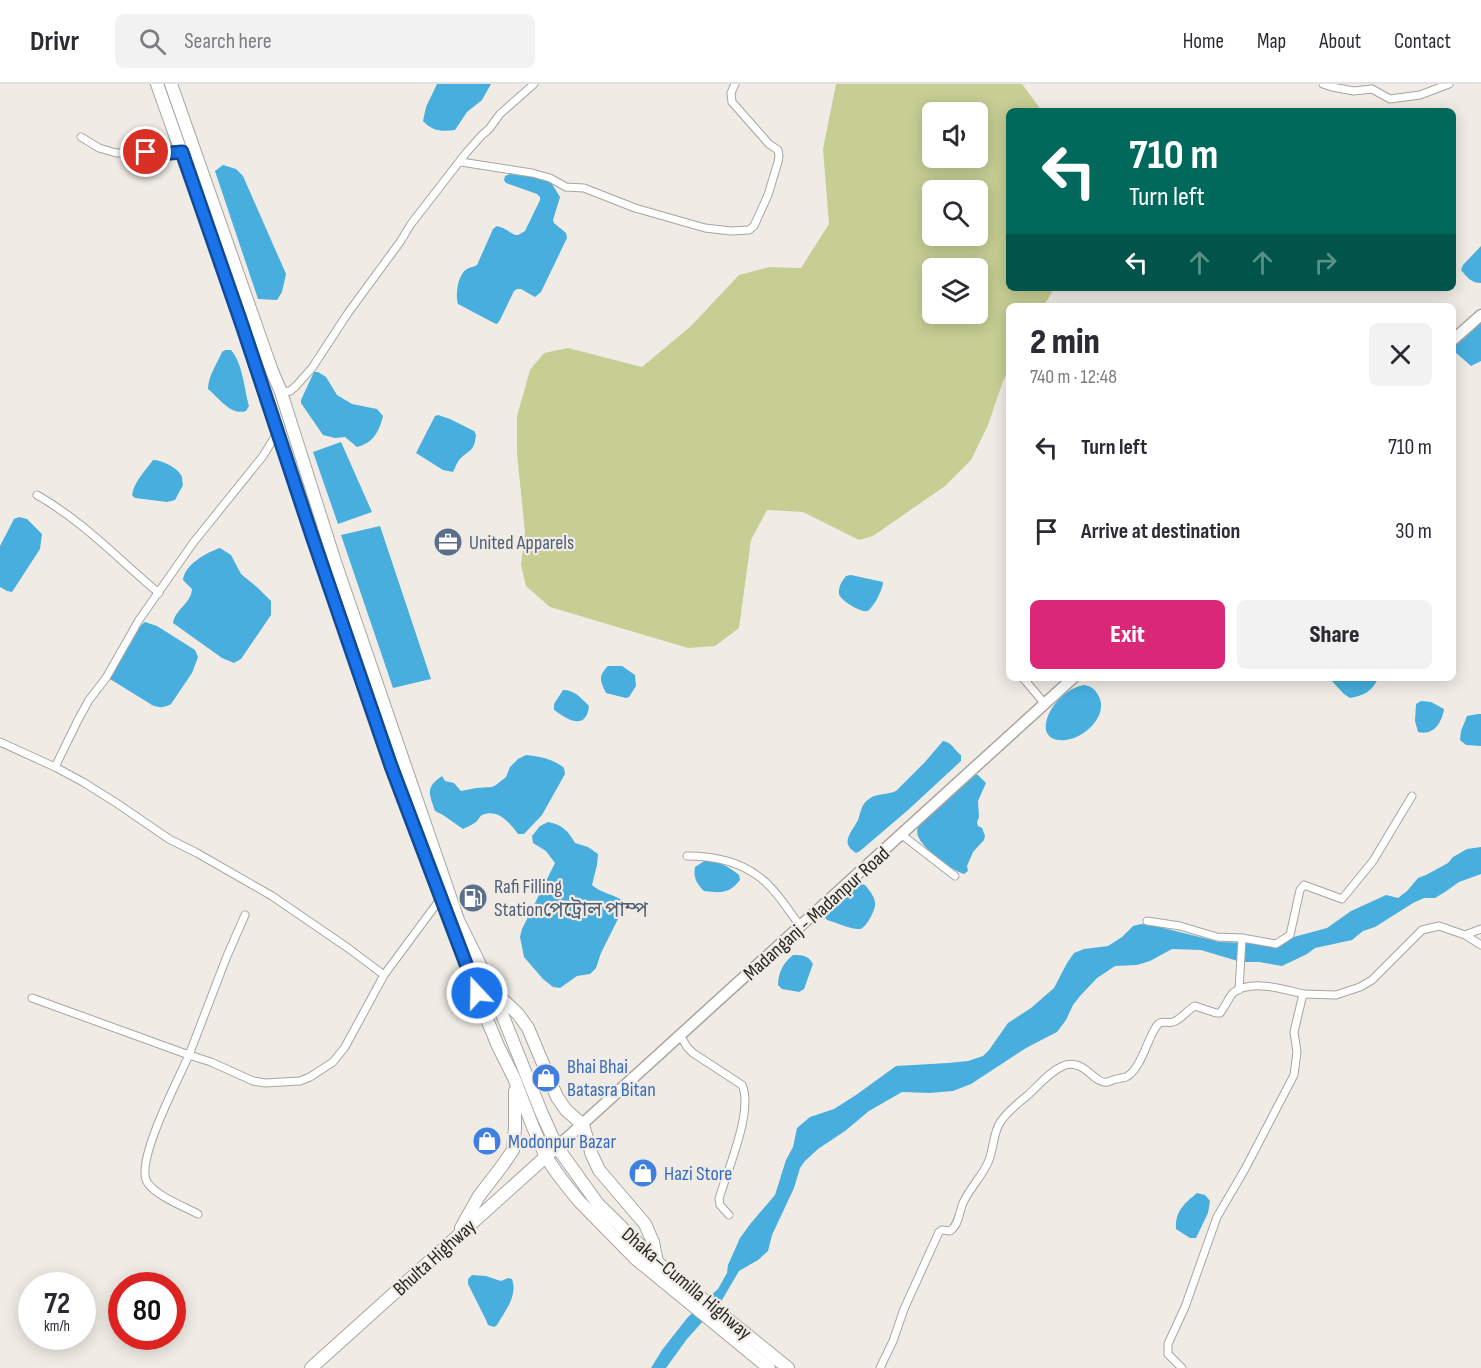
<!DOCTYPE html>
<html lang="en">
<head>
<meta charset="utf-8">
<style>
	body { margin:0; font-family:"Sofia Sans Condensed","Noto Sans Bengali",sans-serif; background:#f2f2f3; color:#2b2b33; height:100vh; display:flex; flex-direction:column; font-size:22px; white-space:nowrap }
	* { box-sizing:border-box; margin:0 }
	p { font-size:20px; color:#7c7c81 }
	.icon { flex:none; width:33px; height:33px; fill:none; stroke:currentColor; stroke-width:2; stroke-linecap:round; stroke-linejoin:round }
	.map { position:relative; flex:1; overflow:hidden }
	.side { position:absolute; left:1006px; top:219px; width:450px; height:378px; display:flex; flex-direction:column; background:#fff; border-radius:9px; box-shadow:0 3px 15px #0003 }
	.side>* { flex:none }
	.guide { position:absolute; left:1006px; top:24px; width:450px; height:183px; border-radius:9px; box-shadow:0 3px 15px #0003; background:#00695c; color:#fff; overflow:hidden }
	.controls { position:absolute; left:922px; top:18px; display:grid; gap:12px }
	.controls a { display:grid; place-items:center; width:66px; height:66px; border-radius:9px; background:#fff; box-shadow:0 3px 15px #0003; font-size:30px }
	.speed { position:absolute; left:18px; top:1188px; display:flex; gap:12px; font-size:30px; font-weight:700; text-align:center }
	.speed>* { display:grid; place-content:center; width:78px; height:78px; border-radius:50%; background:#fff; box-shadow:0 3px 15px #0003; line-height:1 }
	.speed small { font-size:15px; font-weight:400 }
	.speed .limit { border:9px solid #d22; background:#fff; color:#111 }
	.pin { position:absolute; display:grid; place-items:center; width:51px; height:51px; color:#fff; margin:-26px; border:3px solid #fff; border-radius:50%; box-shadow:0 2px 6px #0007 }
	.me { position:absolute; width:66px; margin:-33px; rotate:339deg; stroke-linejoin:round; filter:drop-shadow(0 0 4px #0008) }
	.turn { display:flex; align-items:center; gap:21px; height:126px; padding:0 24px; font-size:27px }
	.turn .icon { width:78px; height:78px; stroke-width:2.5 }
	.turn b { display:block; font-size:42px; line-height:51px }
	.lanes { display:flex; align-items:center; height:57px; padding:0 24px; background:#0003; justify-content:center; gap:30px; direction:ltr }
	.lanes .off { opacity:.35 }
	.round { display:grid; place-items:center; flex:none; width:63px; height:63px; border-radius:9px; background:#f2f2f3 }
	.headline { display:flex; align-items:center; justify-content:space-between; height:102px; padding:0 24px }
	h1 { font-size:36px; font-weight:800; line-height:45px }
	.cta { display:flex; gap:12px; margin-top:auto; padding:12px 24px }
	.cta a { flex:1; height:69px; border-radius:9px; background:#db2777; color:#fff; font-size:24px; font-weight:800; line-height:69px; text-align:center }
	.cta a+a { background:#f2f2f3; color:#2b2b33 }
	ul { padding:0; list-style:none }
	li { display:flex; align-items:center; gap:18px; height:84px; padding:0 24px }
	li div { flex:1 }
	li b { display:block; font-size:22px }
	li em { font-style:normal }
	header { display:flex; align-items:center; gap:36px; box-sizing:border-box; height:84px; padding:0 30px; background:#fff; border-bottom:2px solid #e1e1e2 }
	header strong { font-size:28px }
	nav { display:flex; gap:33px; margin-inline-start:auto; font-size:21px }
	.search { width:420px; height:54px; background:#f2f2f3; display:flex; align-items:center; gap:15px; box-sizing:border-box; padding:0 21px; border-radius:9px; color:#7c7c81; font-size:22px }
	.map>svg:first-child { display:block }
</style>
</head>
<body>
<header>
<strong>Drivr</strong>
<div class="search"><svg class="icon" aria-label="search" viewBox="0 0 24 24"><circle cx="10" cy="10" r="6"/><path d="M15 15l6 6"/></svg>Search here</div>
<nav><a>Home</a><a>Map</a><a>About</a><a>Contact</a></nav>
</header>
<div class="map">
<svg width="1481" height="1284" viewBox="0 0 1481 1284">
	<rect width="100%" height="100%" fill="#f0ece5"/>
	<!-- green -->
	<path fill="#c6ce94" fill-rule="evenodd" d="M836,0H1022L1042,27H1010V204H1054L1044,222H1010L1009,285L1003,297L988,341L971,376L945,402L873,452L859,456L803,428L767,426L751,456L739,544L715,562L688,564L550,523L526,502L521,481L525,448L517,369V332L530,286L544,269L568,264L642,283L691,242L739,191L770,183L801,184L829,140L823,65ZM933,28H978V74H933ZM933,106H978V152H933ZM933,184H978V230H933Z"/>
	<!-- water -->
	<g fill="#48aedd">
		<path d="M437,0H491L482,16L467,28L455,46C442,48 432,47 423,37L426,23Z"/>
		<polygon points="223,81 236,85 243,92 286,190 282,208 277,216 258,215 215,87"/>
		<path d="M510,90L546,95L552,100L560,113L553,136L554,139L566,149L567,154L541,208L535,213L521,205H517L514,207L500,236L497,240L494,239L458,220C455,210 458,190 467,185C470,183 474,183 477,181L493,145L497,142L503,144L515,151H518L525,147L540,116V113L537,110L506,99L504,96L505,92Z"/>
		<path d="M1481,162V199C1471,199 1467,193 1461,186L1463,181Z"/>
		<polygon points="1481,232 1481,277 1471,282 1454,267 1454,256"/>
		<path d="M225,266H231C243,280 244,304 249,322L246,327C231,332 219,314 208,305C208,292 217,280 222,268Z"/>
		<path d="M314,288H318L326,293L337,311L352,320L377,325L383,332C379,348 373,359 357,363L345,353L335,354L323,351L301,319V316Z"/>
		<path d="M438,331L450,335L474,347L476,351C474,368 470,365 460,375C457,378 455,384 453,388L443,386L416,369L435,332Z"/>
		<polygon points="341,358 372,428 338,440 313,368"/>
		<path d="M153,376C162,376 176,383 181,391C183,394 182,398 183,401L175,416L167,418L135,414L132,411C134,398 145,387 153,376Z"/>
		<polygon points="19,433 27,435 42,450 40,465 12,508 7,507 0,503 0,462 14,435"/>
		<polygon points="380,442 431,595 393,604 341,451"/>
		<path d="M220,464L231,471L241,490L258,504L271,517V531L241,575L234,579L222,574L173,539C175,525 191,520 192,505L183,496C184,481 207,468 220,464Z"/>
		<path d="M851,491L883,498C883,505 873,525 867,527C861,529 840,516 839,510C838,503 842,497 846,492Z"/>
		<path d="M145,538L157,542L195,566L198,573L192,589L171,620C164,624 159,624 152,621L110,595C112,579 131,557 140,542Z"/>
		<path d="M608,582H622L635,591L636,602L629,613L626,614L606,609C600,597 598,592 608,582Z"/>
		<path d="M1329,594H1378C1373,607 1363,612 1350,614L1344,610Z"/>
		<path d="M1084,601C1091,602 1095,605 1098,611C1110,630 1085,654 1066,656C1027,660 1051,607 1084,601Z"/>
		<path d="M563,606C575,606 581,614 589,622C586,647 568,636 554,626V620Z"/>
		<path d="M1421,617L1431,618L1444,625C1442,638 1434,652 1418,648L1415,637L1416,620Z"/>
		<polygon points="1478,630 1481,630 1481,662 1466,661 1460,656 1461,647 1467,632"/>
		<path d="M943,657C952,658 954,666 961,671V677L908,726L860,767L856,769C839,759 852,748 858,736C861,728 861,720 869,715C876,709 888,711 896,707L925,678Z"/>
		<path d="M526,671C538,672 554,675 564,684L565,690L542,731L524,750H518C510,739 498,724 482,731C480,732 478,736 476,738C472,741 467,743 463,745L443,731L435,727C430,711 424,704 442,692L445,697L454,699L461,707L476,704L492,703L496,701L506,693L510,683L518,675Z"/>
		<path d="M975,690L978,691L986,699L978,717L979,733L977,738L978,742L982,744L985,752L984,756L973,768L967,782L968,787L964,790C951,786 922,764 918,752C916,747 918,742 921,738Z"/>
		<path d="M548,738C563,741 568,747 575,759L588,763L598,770L597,781L592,801C601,809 613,810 624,817L623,825L601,869L596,884L590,890L577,892L560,904L553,903L543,895L524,873L520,853L522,845L555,779L546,767L533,759L532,752L540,742Z"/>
		<polygon points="1481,763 1481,790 1459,798 1445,808 1435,814 1424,814 1413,819 1375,843 1363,847 1352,856 1315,864 1307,870 1282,882 1259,878 1241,878 1201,866 1172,865 1150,877 1137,881 1115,882 1097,894 1080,912 1073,921 1066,936 1057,948 1026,964 971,1000 953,1007 930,1009 902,1008 869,1027 845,1047 818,1065 805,1077 800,1084 794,1104 772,1151 768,1167 758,1176 739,1187 722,1216 687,1255 666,1284 651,1284 662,1266 688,1233 718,1205 727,1189 728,1181 740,1154 751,1139 775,1111 786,1076 793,1063 797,1044 810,1033 834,1025 856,1011 896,982 948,979 968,977 983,972 989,966 1008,939 1031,924 1054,904 1067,879 1074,869 1084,865 1108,862 1122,853 1133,842 1141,840 1151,841 1220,858 1248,859 1276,862 1290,854 1327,844 1351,827 1386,811 1398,814 1407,807 1418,794 1426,791 1448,779 1453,773 1467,765"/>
		<path d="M706,776C719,777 729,783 739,791L740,796C729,810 721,809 704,807C697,800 693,794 695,783Z"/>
		<path d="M861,800L865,801C870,807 876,814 875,822C874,828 866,844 860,845C852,846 835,838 827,836L825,833C830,818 847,806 861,800Z"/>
		<path d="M793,871C802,871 808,871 813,880L804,905L799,908L782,905L778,901C778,889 783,879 793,871Z"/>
		<path d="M1197,1109L1205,1111L1210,1117L1208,1129L1196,1154H1190L1176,1145C1175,1127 1184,1120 1197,1109Z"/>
		<path d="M472,1191L486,1192L501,1197L508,1194L512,1195C518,1212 505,1227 497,1241L494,1243L488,1241L486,1236L468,1200V1195Z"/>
	</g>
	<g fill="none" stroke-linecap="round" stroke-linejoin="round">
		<!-- street casing -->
		<g stroke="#a8a59e" stroke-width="9">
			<g id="street">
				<polyline points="1323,0 1332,3 1354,7 1372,5 1390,15 1420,11 1449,0"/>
				<polyline points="81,53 99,64 116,69 182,68"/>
				<polyline points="461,78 532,89 550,94 566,103 584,104 635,124 705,144 731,147 749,146 754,142 768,111 778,78 779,72 778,66 769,60 732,18 731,9 735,0"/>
				<polyline points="281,308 290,307 296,302 312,284 348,229 400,158 411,140 466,69 482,51 489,45 500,30 534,0"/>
				<path d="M37,411C83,437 119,476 159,509"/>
				<polyline points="1023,594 1045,620"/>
				<polyline points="0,658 55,683 83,698 118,720 169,755 197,769 272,812 348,864 384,891 441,814"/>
				<polyline points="55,683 78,636 89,616 106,594 139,536 193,459 263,372 277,349"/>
				<polyline points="902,751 955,792"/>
				<path d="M687,772C711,772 738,777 758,792C776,805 788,826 801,843"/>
				<polyline points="1147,837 1180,842 1217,853 1242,854 1276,860 1290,851 1300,806 1304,801 1342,815 1373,777 1412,712"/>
				<polyline points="1465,851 1481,861"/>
				<polyline points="1239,906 1242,854"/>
				<polyline points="32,914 189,971 227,872 245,831"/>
				<path d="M680,951L687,963L693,969L742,1001C754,1026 727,1087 719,1115L720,1121L729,1131"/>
				<path d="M198,1130C183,1122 156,1112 147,1098C135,1077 179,994 189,971L211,978L253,997L265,999L300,997L310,993L333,978L345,963L384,891"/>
				<path d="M880,1284L893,1257L904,1225L939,1148L942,1146L950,1147C959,1141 959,1128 963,1119C970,1103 983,1092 989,1076C994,1063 993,1048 1001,1037C1009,1026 1018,1019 1028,1011C1039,1001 1049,988 1063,982C1067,980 1072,980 1076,981C1088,983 1096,1000 1108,998C1111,997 1114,995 1117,995C1119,994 1124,994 1126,993C1141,985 1147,956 1156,943C1161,935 1166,940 1173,938C1181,936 1187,926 1195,922L1216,929H1220C1225,923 1229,913 1233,909C1250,895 1284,905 1303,910"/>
				<polyline points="1182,1284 1168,1270 1168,1260 1185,1223 1217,1133 1245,1085 1294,991 1297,968 1294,948 1303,910 1336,911 1360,903 1372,896 1422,846 1439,842 1465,851 1481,845"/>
			</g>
		</g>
		<!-- primary casing -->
		<g stroke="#a8a59e" stroke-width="13">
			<g id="primary">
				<polyline points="1454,255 1481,231"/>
				<polyline points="557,1063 1073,594"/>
			</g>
		</g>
		<!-- highway casing -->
		<g stroke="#a8a59e" stroke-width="14">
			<g id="highway">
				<polyline points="157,0 236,222 305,431 391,682 484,928 498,962 514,994 533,1043 546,1073 559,1092 578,1116 636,1175 769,1284"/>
				<polyline points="171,0 272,287 281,308 336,481 458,836 492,905 542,1030 557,1063 598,1120 657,1178 788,1284"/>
				<polyline points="496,909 518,930 528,944 557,1013 566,1026 583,1041 592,1071 599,1086 645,1140 653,1158 657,1178"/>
				<polyline points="461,1144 479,1112 502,1082 513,1066 515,1044 515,1007"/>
				<polyline points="311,1284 551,1068"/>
			</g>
		</g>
		<!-- street -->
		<use href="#street" stroke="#fff" stroke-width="7"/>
		<!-- primary -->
		<use href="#primary" stroke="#fff" stroke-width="10"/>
		<!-- highway -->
		<use href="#highway" stroke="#fff" stroke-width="12"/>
	</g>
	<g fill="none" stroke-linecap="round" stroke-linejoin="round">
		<!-- route casing -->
		<g stroke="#114b97" stroke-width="15">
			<polyline id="route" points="146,68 170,69 182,68 242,241 312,452 391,682 477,909"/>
		</g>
		<!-- route -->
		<use href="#route" stroke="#1a73e8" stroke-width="10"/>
	</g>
	<!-- icons -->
	<defs>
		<g id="office-disc" transform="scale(1.5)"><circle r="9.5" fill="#5c6f8a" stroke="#f0ece5"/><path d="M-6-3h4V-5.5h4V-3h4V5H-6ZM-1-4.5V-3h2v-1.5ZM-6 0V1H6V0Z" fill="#fff"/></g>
		<g id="fuel-disc" transform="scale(1.5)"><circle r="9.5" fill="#5c6f8a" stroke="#f0ece5"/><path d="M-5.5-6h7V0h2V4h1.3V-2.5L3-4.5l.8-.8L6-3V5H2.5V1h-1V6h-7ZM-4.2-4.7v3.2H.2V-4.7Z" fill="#fff"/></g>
		<g id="shop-disc" transform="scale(1.5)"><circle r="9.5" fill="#3f7fe0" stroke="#f0ece5"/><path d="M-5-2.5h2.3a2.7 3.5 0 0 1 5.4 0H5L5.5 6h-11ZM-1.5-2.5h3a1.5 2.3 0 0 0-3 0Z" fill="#fff"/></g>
	</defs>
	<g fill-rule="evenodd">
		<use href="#office-disc" x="448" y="458"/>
		<use href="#fuel-disc" x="473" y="814"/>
		<use href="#shop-disc" x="546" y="994"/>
		<use href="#shop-disc" x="487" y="1057"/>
		<use href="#shop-disc" x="643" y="1089"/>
	</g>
	<g text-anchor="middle" stroke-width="4.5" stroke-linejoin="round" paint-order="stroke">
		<!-- service labels -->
		<g font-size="20" fill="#4e5e75" stroke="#f0ece5" text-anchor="start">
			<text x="469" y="465">United Apparels</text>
			<text x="494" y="809">Rafi Filling<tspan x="494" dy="23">Stationপেট্রোল পাম্প</tspan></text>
		</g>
		<!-- street labels -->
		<g font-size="20" fill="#272623" stroke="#f0ece5">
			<text transform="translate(816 829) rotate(-42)" y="7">Madanganj - Madanpur Road</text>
			<text transform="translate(434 1173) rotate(-42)" y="7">Bhulta Highway</text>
			<text transform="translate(687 1199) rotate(40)" y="7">Dhaka–Cumilla Highway</text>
		</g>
		<!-- shop labels -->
		<g font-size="20" fill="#366cbe" stroke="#f0ece5" text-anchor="start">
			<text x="567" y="989">Bhai Bhai<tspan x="567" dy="23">Batasra Bitan</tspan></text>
			<text x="508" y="1064">Modonpur Bazar</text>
			<text x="664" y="1096">Hazi Store</text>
		</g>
	</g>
</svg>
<div class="controls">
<a><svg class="icon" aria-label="sound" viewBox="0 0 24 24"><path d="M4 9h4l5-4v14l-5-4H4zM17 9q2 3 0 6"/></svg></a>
<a><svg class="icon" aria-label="search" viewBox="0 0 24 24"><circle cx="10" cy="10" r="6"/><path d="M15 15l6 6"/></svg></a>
<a><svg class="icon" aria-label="layers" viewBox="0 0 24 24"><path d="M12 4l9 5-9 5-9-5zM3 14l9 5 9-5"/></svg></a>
</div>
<div class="speed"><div>72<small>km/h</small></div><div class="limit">80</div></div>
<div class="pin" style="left:146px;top:68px;background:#d93025"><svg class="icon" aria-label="arrive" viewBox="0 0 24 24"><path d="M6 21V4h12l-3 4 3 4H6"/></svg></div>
<svg class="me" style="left:477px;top:909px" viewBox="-20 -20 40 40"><circle r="17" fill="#1a73e8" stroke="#fff" stroke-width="3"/><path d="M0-11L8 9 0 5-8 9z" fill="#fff"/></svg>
<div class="guide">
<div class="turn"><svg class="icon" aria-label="left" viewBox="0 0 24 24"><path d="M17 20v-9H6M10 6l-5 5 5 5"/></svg><div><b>710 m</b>Turn left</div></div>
<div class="lanes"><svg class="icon" aria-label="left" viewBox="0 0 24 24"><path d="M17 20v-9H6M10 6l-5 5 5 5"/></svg><svg class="icon off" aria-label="ahead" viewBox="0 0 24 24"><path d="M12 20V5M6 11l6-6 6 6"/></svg><svg class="icon off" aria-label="ahead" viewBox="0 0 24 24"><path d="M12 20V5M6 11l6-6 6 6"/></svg><svg class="icon off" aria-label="right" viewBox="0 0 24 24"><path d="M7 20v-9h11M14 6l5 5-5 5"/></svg></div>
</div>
<section class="side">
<div class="headline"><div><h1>2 min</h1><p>740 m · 12:48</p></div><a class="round"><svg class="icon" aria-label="close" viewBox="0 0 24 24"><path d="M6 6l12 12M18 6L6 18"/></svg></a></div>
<ul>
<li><svg class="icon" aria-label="left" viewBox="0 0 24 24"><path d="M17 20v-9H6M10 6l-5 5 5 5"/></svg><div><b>Turn left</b></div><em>710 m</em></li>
<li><svg class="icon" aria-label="arrive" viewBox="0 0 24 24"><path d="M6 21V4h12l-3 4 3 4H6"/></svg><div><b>Arrive at destination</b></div><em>30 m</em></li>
</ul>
<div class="cta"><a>Exit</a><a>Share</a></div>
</section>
</div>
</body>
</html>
